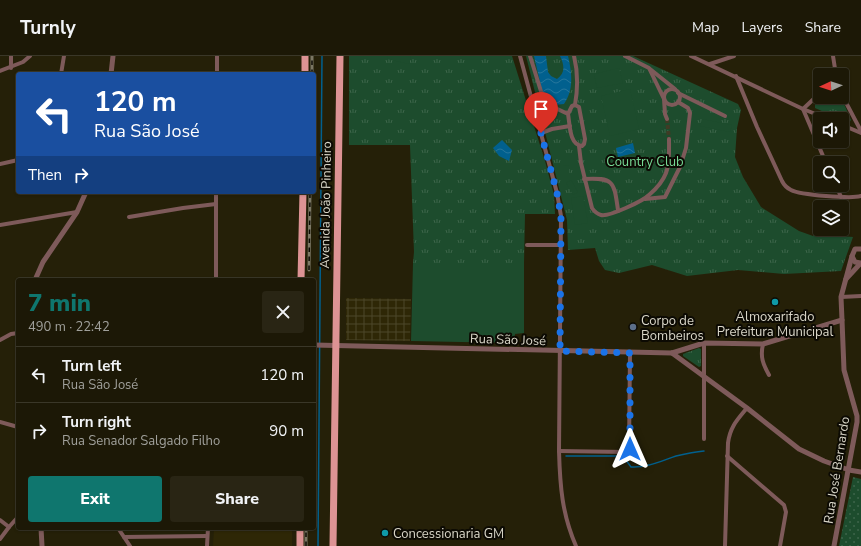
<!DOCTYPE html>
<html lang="en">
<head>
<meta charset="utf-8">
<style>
	body { margin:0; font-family:"Nunito Sans",sans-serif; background:#292514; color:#f1f3f6; height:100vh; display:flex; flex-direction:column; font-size:15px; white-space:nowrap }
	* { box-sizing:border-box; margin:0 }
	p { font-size:13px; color:#a0a09b }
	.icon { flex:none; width:22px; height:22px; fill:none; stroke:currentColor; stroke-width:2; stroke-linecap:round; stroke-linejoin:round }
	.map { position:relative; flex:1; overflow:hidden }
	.side { position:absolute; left:16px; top:222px; width:300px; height:252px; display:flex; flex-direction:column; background:#1c1806; border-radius:4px; box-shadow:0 1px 3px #0004,0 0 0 1px #3a3728 }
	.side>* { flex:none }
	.hud { position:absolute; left:16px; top:16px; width:300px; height:122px; border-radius:4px; box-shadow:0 1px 3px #0004,0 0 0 1px #3a3728; background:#1a4fa0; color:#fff; overflow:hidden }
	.needle { width:26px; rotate:267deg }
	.controls { position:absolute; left:813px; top:12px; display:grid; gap:8px }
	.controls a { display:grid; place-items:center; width:36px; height:36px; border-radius:4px; background:#1c1806; box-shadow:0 1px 3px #0004,0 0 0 1px #3a3728; font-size:20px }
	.pin { position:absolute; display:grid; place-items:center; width:34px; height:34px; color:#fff; margin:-41px -17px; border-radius:50% 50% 50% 0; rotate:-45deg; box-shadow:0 0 4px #0007 }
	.pin .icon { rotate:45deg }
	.me { position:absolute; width:44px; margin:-22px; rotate:0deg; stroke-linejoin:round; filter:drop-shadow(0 0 3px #0008) }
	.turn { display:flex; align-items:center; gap:14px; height:84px; padding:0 12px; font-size:18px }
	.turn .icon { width:52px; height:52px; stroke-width:2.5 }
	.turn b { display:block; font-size:28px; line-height:34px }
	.then { display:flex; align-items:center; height:38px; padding:0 12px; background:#0003; gap:8px; font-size:15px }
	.round { display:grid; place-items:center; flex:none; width:42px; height:42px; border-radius:4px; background:#292514 }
	.headline { display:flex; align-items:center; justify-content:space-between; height:68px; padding:0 12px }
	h1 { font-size:24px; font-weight:800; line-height:30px; color:#0f766e }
	.action { display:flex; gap:8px; margin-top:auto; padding:8px 12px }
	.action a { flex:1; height:46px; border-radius:4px; background:#0f766e; color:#fff; font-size:16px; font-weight:800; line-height:46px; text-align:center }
	.action a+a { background:#292514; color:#f1f3f6 }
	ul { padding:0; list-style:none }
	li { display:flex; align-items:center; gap:12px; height:56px; padding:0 12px; border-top:1px solid #3a3728 }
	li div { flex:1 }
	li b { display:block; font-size:15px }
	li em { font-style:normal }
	header { display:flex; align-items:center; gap:24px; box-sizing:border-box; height:56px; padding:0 20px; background:#1c1806; border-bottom:1px solid #3a3728 }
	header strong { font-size:19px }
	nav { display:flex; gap:22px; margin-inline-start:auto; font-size:14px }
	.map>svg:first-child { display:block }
</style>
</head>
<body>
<header>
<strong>Turnly</strong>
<nav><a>Map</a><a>Layers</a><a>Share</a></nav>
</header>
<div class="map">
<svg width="861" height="490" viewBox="0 0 861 490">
	<defs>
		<pattern id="industrial-grid" width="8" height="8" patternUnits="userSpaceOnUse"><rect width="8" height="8" fill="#2e2706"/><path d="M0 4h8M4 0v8" fill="none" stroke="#4c4629"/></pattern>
		<pattern id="grass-dots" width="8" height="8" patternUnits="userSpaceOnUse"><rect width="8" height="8" fill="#1d4c2d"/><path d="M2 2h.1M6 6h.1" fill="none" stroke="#3d654a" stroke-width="1.8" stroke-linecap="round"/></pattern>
		<pattern id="park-tufts" width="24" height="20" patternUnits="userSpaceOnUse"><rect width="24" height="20" fill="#1d4c2d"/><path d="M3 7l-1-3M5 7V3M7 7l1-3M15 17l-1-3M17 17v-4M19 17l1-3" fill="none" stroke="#3d654a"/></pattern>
		<pattern id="water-waves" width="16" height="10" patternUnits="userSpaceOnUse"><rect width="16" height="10" fill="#01608e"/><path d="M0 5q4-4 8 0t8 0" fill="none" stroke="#25769c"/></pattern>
	</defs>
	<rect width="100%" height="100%" fill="#252008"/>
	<!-- built -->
	<polygon fill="#2e2706" points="214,472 292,472 292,490 213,490"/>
	<!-- industrial -->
	<polygon fill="url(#industrial-grid)" points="346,242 411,243 410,285 346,284"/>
	<!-- grass -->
	<polygon fill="url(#grass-dots)" points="853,421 861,423 861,490 839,490"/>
	<!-- park -->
	<g fill="url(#park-tufts)">
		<polygon points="349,0 512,0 545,105 554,139 555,158 525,158 524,207 413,207 414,196 410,89 349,89"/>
		<polygon points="526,0 633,0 738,48 741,54 737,72 735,101 743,121 761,151 799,175 813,180 814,178 853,181 841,215 784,218 738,214 687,220 652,209 619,217 605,214 599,205 595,192 568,194 567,164"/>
		<polygon points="822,41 841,41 851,64 849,67 815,52 815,49"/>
		<polygon points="699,292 701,293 701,310 699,311 683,300 683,298"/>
	</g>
	<!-- pitch -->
	<g fill="#1d4c2d">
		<polygon points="388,0 411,0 409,8 387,3"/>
		<polygon points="619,12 623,27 597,32 594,18"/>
		<polygon points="630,33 639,73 610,80 601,40"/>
		<polygon points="702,63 732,69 730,76 700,70"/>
		<polygon points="569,109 569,123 563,123 563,110"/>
		<polygon points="571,124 578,136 573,139 566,127"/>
		<polygon points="583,140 588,167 575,169 571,142"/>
		<polygon points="413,207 524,207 524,277 515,278 515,287 411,285"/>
	</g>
	<!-- water -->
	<g fill="url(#water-waves)">
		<path d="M534,0H546L548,16L551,20L557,23C566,17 564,8 560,0H568C572,17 574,34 564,48L554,49L544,43Z"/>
		<polygon points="502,84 512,94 509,105 499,100 493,92"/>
		<polygon points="633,87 635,97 618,101 616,92"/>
	</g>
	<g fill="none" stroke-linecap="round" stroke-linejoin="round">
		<!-- stream -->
		<g stroke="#01608e" stroke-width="1.5">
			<path d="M566,400H623L631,411C647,412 661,405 676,400C685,398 695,396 704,395"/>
			<polyline points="318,490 322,0"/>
		</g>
		<!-- minor-tunnel -->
		<polyline stroke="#403b25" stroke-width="4" stroke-dasharray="4 2" stroke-linecap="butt" points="667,63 669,83"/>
		<!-- minor -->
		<g stroke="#7e5a5a" stroke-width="4">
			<polyline points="11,0 11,12"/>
			<path d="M520,0L557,137L561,160L559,395C560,430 562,458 576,490"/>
			<path d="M530,0L544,45L551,50L568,58C570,68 569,89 582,90L584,88L585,83L579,51L575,49L572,50L568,58"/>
			<path d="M574,0C578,16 578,32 575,49"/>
			<polyline points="625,0 649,12 664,43 665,58 667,63"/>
			<polyline points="691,0 803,53 828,63"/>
			<polyline points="833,0 836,19"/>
			<polyline points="710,8 734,0"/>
			<polyline points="650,13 675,33"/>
			<polyline points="0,15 23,6 30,0"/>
			<polyline points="61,18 64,0"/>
			<polyline points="217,18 217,0"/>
			<path d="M736,20L757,71L782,125C784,129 787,132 791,134C800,139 852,143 861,140"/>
			<circle cx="672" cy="41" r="8"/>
			<polyline points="678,37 725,60"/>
			<polyline points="820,37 803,53 826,107"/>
			<polyline points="842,39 861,75"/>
			<polyline points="842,69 861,77"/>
			<polyline points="541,77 552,73 570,70"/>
			<path d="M579,90L581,107L592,152C594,155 597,158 601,159C609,161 643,145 649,139C656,133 663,125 666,117C670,107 669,94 669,83"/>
			<polyline points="0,108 18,104"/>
			<path d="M584,123C615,121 614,127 618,154"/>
			<polyline points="836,129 841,141"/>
			<polyline points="216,136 216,224"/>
			<polyline points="645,143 665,141 680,111 686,92 690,57 688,52 678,46"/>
			<polyline points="129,161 183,152 216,148"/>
			<polyline points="0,169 77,156"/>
			<polyline points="527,189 561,189"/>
			<polyline points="841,241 861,240"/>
			<polyline points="0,284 11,278 18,277"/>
			<path d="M763,288C760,301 763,308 769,319"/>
			<polyline points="0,366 18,371"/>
			<polyline points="704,383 704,287"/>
			<polyline points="559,395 626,396 629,394 630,297"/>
			<polyline points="727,400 784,449 786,456 780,490"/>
			<polyline points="0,464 9,471"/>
			<polyline points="118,472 130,490"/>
			<polyline points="124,481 207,480"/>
			<polyline points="0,483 9,471 18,461"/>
			<polyline points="207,490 208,472"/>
			<path d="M725,490L728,387C730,371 737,364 747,352"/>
		</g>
		<!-- tertiary -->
		<g stroke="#7e5a5a" stroke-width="5">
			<polyline points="111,18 113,0"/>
			<polyline points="861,193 855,193 852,200 855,206 861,207"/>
			<polyline points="846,223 860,208"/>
			<polyline points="35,224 43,206 77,156 86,136"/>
			<polyline points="314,289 672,297 704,287 763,288 842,264"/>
			<polyline points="672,297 747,352 799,393 824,405 849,414 861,416"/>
			<polyline points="41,472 42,490"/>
			<polyline points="834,490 857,366 857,360 844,314 842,264 841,241 852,200"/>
		</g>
		<!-- primary -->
		<g stroke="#dd9394" stroke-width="7">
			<polyline points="305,0 305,18"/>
			<polyline points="301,224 303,136"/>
			<polyline points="300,490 300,472"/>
			<polyline points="333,490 340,0"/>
		</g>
		<!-- rail casing -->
		<g stroke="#7c7865" stroke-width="3">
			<g id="rail">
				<polyline points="312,18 312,0"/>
				<polyline points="309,214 310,136"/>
				<polyline points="306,490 306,472"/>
			</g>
		</g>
		<!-- rail -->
		<use href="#rail" stroke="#0c0a03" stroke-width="1.5" stroke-dasharray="4.5" stroke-linecap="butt"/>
	</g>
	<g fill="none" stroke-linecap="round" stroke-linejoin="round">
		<!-- route -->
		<polyline stroke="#1a73e8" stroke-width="7" stroke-dasharray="0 12.6" points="541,77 557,137 561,160 560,295 630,297 630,393"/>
	</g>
	<!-- markers -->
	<g fill="#0f9aa8" stroke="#0c0a03" stroke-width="1.5">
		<circle cx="775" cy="246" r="4"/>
		<circle cx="385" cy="477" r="4"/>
	</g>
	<circle fill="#5c6f8a" stroke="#0c0a03" stroke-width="1.5" cx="633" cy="271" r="4"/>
	<g text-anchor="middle" stroke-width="4" stroke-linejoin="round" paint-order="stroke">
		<!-- park labels -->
		<g font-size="13" fill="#76d995" stroke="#0c0a03">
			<text x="645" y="110">Country Club</text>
		</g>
		<!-- street labels -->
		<g font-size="13" fill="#d9d6c8" stroke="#0c0a03">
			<text transform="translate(325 149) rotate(-89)" y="5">Avenida João Pinheiro</text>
			<text transform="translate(508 283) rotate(2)" y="5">Rua São José</text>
			<text transform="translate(836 414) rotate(-81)" y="5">Rua José Bernardo</text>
		</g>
		<!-- poi labels -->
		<g font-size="13" fill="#d9d6c8" stroke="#0c0a03" text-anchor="start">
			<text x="775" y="265" text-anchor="middle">Almoxarifado<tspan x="775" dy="15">Prefeitura Municipal</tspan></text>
			<text x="641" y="269">Corpo de<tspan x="641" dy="15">Bombeiros</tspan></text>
			<text x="393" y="482">Concessionaria GM</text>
		</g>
	</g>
</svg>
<div class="controls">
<a><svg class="needle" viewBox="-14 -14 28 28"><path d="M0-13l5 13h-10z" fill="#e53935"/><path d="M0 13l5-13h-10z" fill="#a0a09b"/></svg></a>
<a><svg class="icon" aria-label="sound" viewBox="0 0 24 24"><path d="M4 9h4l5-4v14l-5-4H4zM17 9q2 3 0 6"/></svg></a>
<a><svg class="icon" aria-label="search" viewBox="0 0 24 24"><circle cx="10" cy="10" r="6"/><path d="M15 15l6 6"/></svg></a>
<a><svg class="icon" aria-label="layers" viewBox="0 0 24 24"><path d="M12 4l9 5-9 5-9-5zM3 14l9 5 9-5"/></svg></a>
</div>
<div class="pin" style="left:541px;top:77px;background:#d93025"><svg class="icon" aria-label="arrive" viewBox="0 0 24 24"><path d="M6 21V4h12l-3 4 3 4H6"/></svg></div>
<svg class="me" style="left:630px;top:393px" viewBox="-20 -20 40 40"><path d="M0-17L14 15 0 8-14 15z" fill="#1a73e8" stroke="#fff" stroke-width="4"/></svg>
<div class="hud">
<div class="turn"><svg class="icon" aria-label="left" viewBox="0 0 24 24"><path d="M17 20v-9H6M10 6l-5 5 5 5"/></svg><div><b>120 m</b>Rua São José</div></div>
<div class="then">Then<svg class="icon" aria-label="right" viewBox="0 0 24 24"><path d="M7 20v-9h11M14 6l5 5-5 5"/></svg></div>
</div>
<section class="side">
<div class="headline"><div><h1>7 min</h1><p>490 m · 22:42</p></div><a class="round"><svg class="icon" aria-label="close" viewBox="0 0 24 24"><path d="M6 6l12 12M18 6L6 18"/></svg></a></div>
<ul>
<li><svg class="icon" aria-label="left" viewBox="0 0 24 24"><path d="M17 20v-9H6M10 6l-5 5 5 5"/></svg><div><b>Turn left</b><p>Rua São José</p></div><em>120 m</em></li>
<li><svg class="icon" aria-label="right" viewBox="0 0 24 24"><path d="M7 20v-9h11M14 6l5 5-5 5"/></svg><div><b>Turn right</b><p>Rua Senador Salgado Filho</p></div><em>90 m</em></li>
</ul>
<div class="action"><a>Exit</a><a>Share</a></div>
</section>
</div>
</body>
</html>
